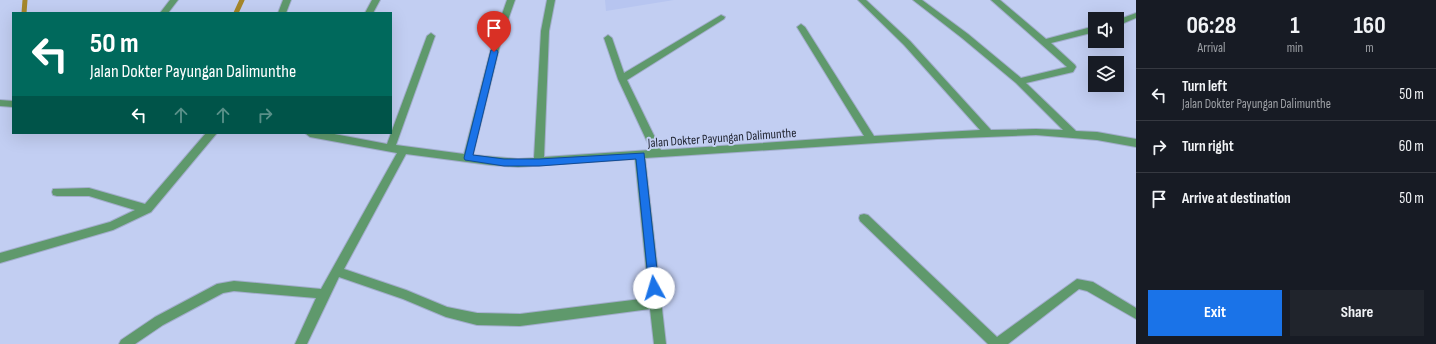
<!DOCTYPE html>
<html lang="en">
<head>
<meta charset="utf-8">
<style>
	body { margin:0; font-family:"Sofia Sans Condensed",sans-serif; background:#20242c; color:#f1f3f6; height:100vh; display:flex; flex-direction:column; font-size:15px; white-space:nowrap }
	* { box-sizing:border-box; margin:0 }
	p { font-size:13px; color:#9ea1a6 }
	.icon { flex:none; width:22px; height:22px; fill:none; stroke:currentColor; stroke-width:2; stroke-linecap:round; stroke-linejoin:round }
	.map { position:relative; flex:1; overflow:hidden }
	.drawer { display:flex; flex-direction:column; background:#171b24; width:300px }
	.drawer>* { flex:none }
	.banner { position:absolute; left:12px; top:12px; width:380px; height:122px; border-radius:0px; box-shadow:0 4px 16px #0002; background:#00695c; color:#fff; overflow:hidden }
	.buttons { position:absolute; left:1088px; top:12px; display:grid; gap:8px }
	.buttons a { display:grid; place-items:center; width:36px; height:36px; border-radius:0px; background:#171b24; box-shadow:0 4px 16px #0002; font-size:20px }
	.pin { position:absolute; display:grid; place-items:center; width:34px; height:34px; color:#fff; margin:-41px -17px; border-radius:50% 50% 50% 0; rotate:-45deg; box-shadow:0 0 4px #0007 }
	.pin .icon { rotate:45deg }
	.me { position:absolute; width:44px; margin:-22px; rotate:354deg; stroke-linejoin:round; filter:drop-shadow(0 0 3px #0008) }
	.turn { display:flex; align-items:center; gap:14px; height:84px; padding:0 12px; font-size:18px }
	.turn .icon { width:52px; height:52px; stroke-width:2.5 }
	.turn b { display:block; font-size:28px; line-height:34px }
	.lanes { display:flex; align-items:center; height:38px; padding:0 12px; background:#0003; justify-content:center; gap:20px; direction:ltr }
	.lanes .off { opacity:.35 }
	.eta { display:flex; justify-content:space-evenly; align-items:center; height:68px; text-align:center }
	.eta b { font-size:24px; font-weight:700; line-height:28px }
	.primary-button { display:flex; gap:8px; margin-top:auto; padding:8px 12px }
	.primary-button a { flex:1; height:46px; border-radius:0px; background:#1a73e8; color:#fff; font-size:16px; font-weight:700; line-height:46px; text-align:center }
	.primary-button a+a { background:#20242c; color:#f1f3f6 }
	ul { padding:0; list-style:none }
	li { display:flex; align-items:center; gap:12px; height:52px; padding:0 12px; border-top:1px solid #363941 }
	li div { flex:1 }
	li b { display:block; font-size:15px }
	li em { font-style:normal }
	main { display:flex; flex:1; min-height:0 }
	.map>svg:first-child { display:block }
</style>
</head>
<body>
<main>
<div class="map">
<svg width="1136" height="344" viewBox="0 0 1136 344">
	<rect width="100%" height="100%" fill="#c2cef2"/>
	<!-- built -->
	<polygon fill="#b7c5f0" points="605,0 674,0 606,11"/>
	<g fill="none" stroke-linecap="round" stroke-linejoin="round">
		<!-- stream -->
		<g stroke="#a5872b" stroke-width="5">
			<polyline points="24,13 25,0"/>
			<polyline points="236,13 242,0"/>
		</g>
		<!-- minor casing -->
		<g stroke="#a2adcc" stroke-width="2">
			<g id="minor">
				<polygon points="170,0 178,0 168,13 160,13"/>
				<polygon points="283,0 291,0 286,13 278,13"/>
				<polygon points="372,0 380,0 373,13 365,13"/>
				<path d="M507,0H515L502,37L473,155L518,159L534,158L541,31L547,0H555L549,31L544,157L651,150L618,79L604,38L608,35L612,38L624,73L721,15L725,17L724,19L627,80L661,150L864,136L797,27L801,24L805,27L874,136L980,130L904,45L858,0H866L910,41L991,130L1036,129L1063,130L1016,83L962,38L913,0H922L968,34L1021,78L1067,67L991,0H1000L1046,39L1095,26V32L1051,43L1075,65L1076,67L1073,72L1026,83L1076,131L1097,132L1136,139V147L1097,140L1036,135L937,139L645,158L666,344H654L650,309L520,326L477,325L446,317L403,299L339,277L307,344H295L316,298L234,291L223,293L163,325L135,344H119L121,340L155,317L217,284L234,281L321,289L397,153L310,137L305,133H329L387,144L427,36L431,33L435,36L396,145L464,154L494,37ZM406,154L490,165L518,167L635,159L649,298L520,314L477,313L447,307L406,290L344,269Z"/>
				<polygon points="1136,13 1136,18 1117,26 1117,20"/>
				<polygon points="0,100 13,101 13,107 0,106"/>
				<polygon points="206,133 217,133 151,212 113,230 0,263 0,253 110,222 135,210 89,196 57,196 53,195 52,192 53,189 89,188 145,204"/>
				<polygon points="864,214 868,215 997,337 1077,279 1093,282 1136,308 1136,319 1087,291 1079,289 1008,344 988,344 860,221 859,218 860,215"/>
			</g>
		</g>
		<!-- minor -->
		<use href="#minor" fill="#5f996c" fill-rule="evenodd"/>
	</g>
	<!-- route -->
	<polygon fill="#1a73e8" stroke="#114b97" points="491,50 497,50 498,52 473,155 504,159 539,159 644,153 659,288 658,292 654,293 650,292 649,288 636,159 539,166 504,166 465,160 464,158"/>
	<g text-anchor="middle" stroke-width="4" stroke-linejoin="round" paint-order="stroke">
		<!-- street labels -->
		<g font-size="13" fill="#232734" stroke="#c2cef2">
			<text transform="translate(722 137) rotate(-4)" y="5">Jalan Dokter Payungan Dalimunthe</text>
		</g>
	</g>
</svg>
<div class="buttons">
<a><svg class="icon" aria-label="sound" viewBox="0 0 24 24"><path d="M4 9h4l5-4v14l-5-4H4zM17 9q2 3 0 6"/></svg></a>
<a><svg class="icon" aria-label="layers" viewBox="0 0 24 24"><path d="M12 4l9 5-9 5-9-5zM3 14l9 5 9-5"/></svg></a>
</div>
<div class="pin" style="left:494px;top:52px;background:#d93025"><svg class="icon" aria-label="arrive" viewBox="0 0 24 24"><path d="M6 21V4h12l-3 4 3 4H6"/></svg></div>
<svg class="me" style="left:654px;top:288px" viewBox="-20 -20 40 40"><circle r="19" fill="#fff"/><path d="M0-13L10 11 0 6-10 11z" fill="#1a73e8"/></svg>
<div class="banner">
<div class="turn"><svg class="icon" aria-label="left" viewBox="0 0 24 24"><path d="M17 20v-9H6M10 6l-5 5 5 5"/></svg><div><b>50 m</b>Jalan Dokter Payungan Dalimunthe</div></div>
<div class="lanes"><svg class="icon" aria-label="left" viewBox="0 0 24 24"><path d="M17 20v-9H6M10 6l-5 5 5 5"/></svg><svg class="icon off" aria-label="ahead" viewBox="0 0 24 24"><path d="M12 20V5M6 11l6-6 6 6"/></svg><svg class="icon off" aria-label="ahead" viewBox="0 0 24 24"><path d="M12 20V5M6 11l6-6 6 6"/></svg><svg class="icon off" aria-label="right" viewBox="0 0 24 24"><path d="M7 20v-9h11M14 6l5 5-5 5"/></svg></div>
</div>
</div>
<section class="drawer">
<div class="eta">
<div><b>06:28</b><p>Arrival</p></div>
<div><b>1</b><p>min</p></div>
<div><b>160</b><p>m</p></div>
</div>
<ul>
<li><svg class="icon" aria-label="left" viewBox="0 0 24 24"><path d="M17 20v-9H6M10 6l-5 5 5 5"/></svg><div><b>Turn left</b><p>Jalan Dokter Payungan Dalimunthe</p></div><em>50 m</em></li>
<li><svg class="icon" aria-label="right" viewBox="0 0 24 24"><path d="M7 20v-9h11M14 6l5 5-5 5"/></svg><div><b>Turn right</b></div><em>60 m</em></li>
<li><svg class="icon" aria-label="arrive" viewBox="0 0 24 24"><path d="M6 21V4h12l-3 4 3 4H6"/></svg><div><b>Arrive at destination</b></div><em>50 m</em></li>
</ul>
<div class="primary-button"><a>Exit</a><a>Share</a></div>
</section>
</main>
</body>
</html>
